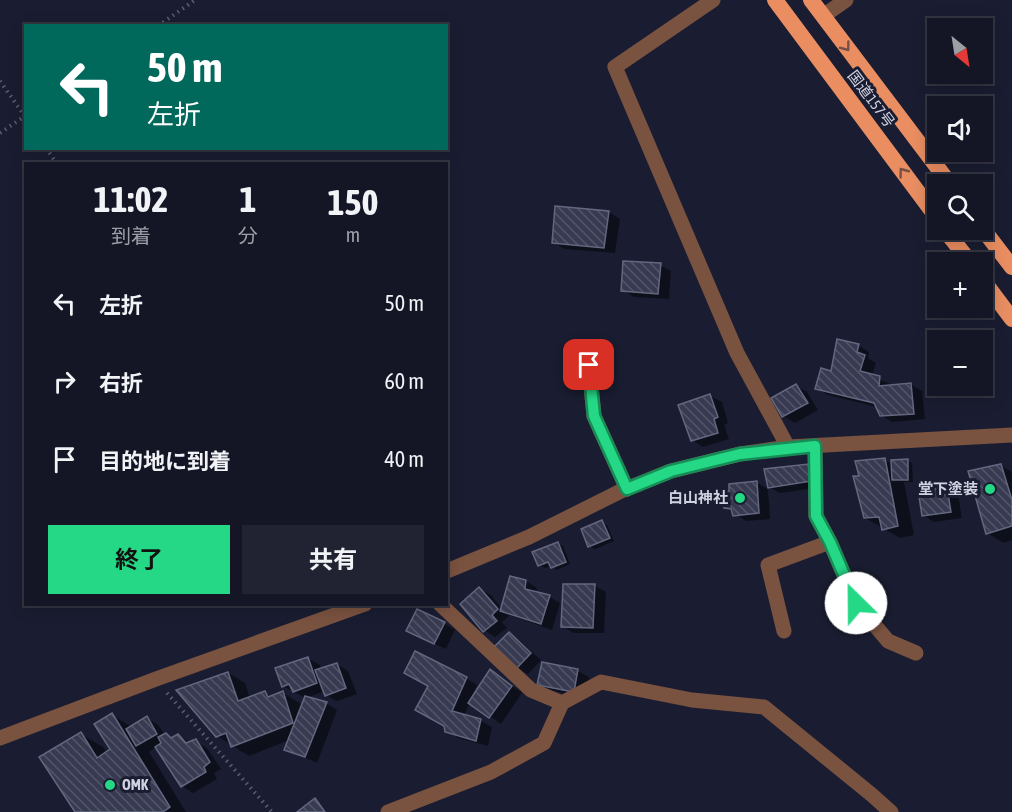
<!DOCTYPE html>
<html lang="ja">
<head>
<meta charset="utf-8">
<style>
	body { margin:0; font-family:"Asap Condensed","Noto Sans JP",sans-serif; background:#212332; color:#f1f3f6; height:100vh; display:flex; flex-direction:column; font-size:22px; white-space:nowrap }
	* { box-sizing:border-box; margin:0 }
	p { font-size:20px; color:#9d9fa7 }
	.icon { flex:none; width:33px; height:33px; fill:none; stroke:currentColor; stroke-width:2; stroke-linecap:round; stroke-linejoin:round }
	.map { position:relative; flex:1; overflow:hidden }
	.drawer { position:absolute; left:24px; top:162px; width:424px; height:444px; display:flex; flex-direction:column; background:#141625; border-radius:0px; box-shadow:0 3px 15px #0003,0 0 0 2px #333542 }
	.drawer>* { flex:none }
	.hud { position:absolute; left:24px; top:24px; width:424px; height:126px; border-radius:0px; box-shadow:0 3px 15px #0003,0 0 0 2px #333542; background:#00695c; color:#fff; overflow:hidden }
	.needle { width:39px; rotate:150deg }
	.tools { position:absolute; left:927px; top:18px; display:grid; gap:12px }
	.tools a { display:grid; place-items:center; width:66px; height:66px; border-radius:0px; background:#141625; box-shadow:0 3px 15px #0003,0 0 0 2px #333542; font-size:30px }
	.pin { position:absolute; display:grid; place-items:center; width:51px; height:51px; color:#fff; margin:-26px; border-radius:12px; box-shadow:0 3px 9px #0006 }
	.me { position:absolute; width:66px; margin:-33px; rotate:337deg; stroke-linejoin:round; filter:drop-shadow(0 0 4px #0008) }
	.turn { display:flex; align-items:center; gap:21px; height:126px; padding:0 24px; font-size:27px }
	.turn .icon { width:78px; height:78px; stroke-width:2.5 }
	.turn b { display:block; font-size:42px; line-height:51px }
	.eta { display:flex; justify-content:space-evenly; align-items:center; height:102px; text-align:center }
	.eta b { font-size:36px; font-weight:700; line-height:42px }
	.cta { display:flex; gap:12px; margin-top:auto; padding:12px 24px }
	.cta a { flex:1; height:69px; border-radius:0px; background:#24d886; color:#111; font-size:24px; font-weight:700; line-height:69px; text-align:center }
	.cta a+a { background:#212332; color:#f1f3f6 }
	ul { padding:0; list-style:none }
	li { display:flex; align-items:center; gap:18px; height:78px; padding:0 24px }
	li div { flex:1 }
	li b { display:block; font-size:22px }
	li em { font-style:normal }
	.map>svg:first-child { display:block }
</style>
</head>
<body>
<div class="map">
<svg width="1012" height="812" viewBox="0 0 1012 812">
	<defs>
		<pattern id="building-back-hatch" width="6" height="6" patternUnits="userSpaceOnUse" patternTransform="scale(1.5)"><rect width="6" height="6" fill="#373a50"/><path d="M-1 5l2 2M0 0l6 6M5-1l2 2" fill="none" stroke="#535669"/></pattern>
	</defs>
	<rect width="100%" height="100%" fill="#1a1d31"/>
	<!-- shadow -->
	<g fill="#0007">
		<polygon points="556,208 609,212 620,219 615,253 565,249 554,243"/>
		<polygon points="660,265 671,271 669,299 634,297 623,290"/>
		<polygon points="858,345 869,352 868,358 876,363 872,376 890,384 890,386 910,384 922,391 925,419 892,422 881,415 877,407 828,395 817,389"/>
		<polygon points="796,386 807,392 818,410 795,423 783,416"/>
		<polygon points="710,396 722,402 728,423 724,425 729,439 703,447 692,440"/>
		<polygon points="885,460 892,464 907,460 912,463 913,482 904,482 914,535 900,538 865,518 861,478"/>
		<polygon points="809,465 823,487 780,493 769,487"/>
		<polygon points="1001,466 1012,472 1012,540 1004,543 987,533"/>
		<polygon points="756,482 768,489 770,519 746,521 725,507"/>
		<polygon points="947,489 958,495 962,518 934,522 923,515"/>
		<polygon points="602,522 607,525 614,541 595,549 589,546"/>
		<polygon points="557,543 563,546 570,564 557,570 551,566 545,568 539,565"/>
		<polygon points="511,578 526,581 537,588 536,593 549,597 560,603 552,630 510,615 502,622 507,628 495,637 484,630 480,589 491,595 502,609"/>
		<polygon points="565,586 595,586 606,592 604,633 574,633 563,627"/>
		<polygon points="301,604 334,604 334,607 307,608"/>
		<polygon points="444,623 455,630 446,649 419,637"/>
		<polygon points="509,634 520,641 541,660 528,674 517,668"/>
		<polygon points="308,658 320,665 321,670 337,664 348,671 357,694 337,701 326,695 325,691 306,698 283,686"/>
		<polygon points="543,664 578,671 589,677 585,698 550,690 539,684"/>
		<polygon points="228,673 245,683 250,698 265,693 272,697 283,693 300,703 302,709 326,703 337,710 317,763 286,749 289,740 249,756 217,736"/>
		<polygon points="466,678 477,685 473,694 475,695 501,678 522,693 501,724 470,702 464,716 481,721 492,727 488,746 458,738 446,731 446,726 417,710"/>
		<polygon points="112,715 132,727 147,718 158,725 165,735 172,738 178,735 190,742 195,741 207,748 221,769 214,773 217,779 193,793 182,786 156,747 149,752 186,812 77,812 81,734 103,747 107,753 112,749"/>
	</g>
	<!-- building -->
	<g fill="url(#building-back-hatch)" stroke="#636780" stroke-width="1.5">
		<polygon points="555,206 609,211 604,248 552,243"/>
		<polygon points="623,261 661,263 658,294 621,291"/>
		<polygon points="837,339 859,344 857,352 865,355 860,371 880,376 879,386 911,383 914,414 880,416 874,403 815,389 821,368 831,371"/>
		<polygon points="796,384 808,403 782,417 771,398"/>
		<polygon points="710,394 718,417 714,419 718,433 691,441 678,405"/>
		<polygon points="885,458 898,526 882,530 879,517 864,518 853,476 859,476 855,461"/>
		<polygon points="908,459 908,480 892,480 891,460"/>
		<polygon points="809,464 812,481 768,488 764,469"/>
		<polygon points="1001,464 1012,500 1012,526 986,534 968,471"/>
		<polygon points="757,481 759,513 733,516 731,509 724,508 721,492 729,491 729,484"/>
		<polygon points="947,487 951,512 922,516 919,496 925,495 925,490"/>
		<polygon points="602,520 610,538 588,547 581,529"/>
		<polygon points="558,542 566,562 551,568 548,562 538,566 532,552"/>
		<polygon points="510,576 526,580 525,589 550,595 541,624 500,611"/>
		<polygon points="563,584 595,584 593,628 561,627"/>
		<polygon points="479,587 498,609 492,615 497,621 483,632 460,604"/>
		<polygon points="417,609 445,622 434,644 406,631"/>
		<polygon points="509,632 531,653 516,669 493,648"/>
		<polygon points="415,651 467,677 452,711 481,719 476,741 445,732 444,726 415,710 428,686 404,673"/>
		<polygon points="308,657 317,683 293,692 289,684 282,687 275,668"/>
		<polygon points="542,662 578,669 574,692 537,685"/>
		<polygon points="337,663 346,688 325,696 315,670"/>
		<polygon points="490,669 512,686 489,718 468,703"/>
		<polygon points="228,672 238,701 265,691 268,697 283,691 293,723 231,747 226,733 216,737 176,690"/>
		<polygon points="305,696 327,702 305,757 284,750"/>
		<polygon points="112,713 170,807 163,812 75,812 39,757 81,732 97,758 110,749 94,724"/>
		<polygon points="147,716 157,734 136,746 126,729"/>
		<polygon points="166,733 171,738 178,734 186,743 196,739 210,762 204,767 206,772 181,787 155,747 161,743 158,737"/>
		<polygon points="315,798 325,812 297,812"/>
	</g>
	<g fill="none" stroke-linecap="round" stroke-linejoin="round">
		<!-- path -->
		<g stroke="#5b5e70" stroke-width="4" stroke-dasharray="1.5 4.5" stroke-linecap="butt">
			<polyline points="158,26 195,0"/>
			<polyline points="0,81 26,118"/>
			<polyline points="0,133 25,116"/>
			<polyline points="46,148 57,164"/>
			<polyline points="167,693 272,812"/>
		</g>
		<!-- minor -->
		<g stroke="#7a5240" stroke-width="15">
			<polyline points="713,0 615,67 737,353 788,447"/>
			<polyline points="823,16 846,0"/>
			<polyline points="589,365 594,416 627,489"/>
			<polyline points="830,542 856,603 888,641 916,653"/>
			<polyline points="440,604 531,690 562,703 601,682 692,700 764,707 872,795 891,812"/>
			<polyline points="784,631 768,565 830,542 816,516 815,446"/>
			<polyline points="388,812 491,772 544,743 562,703"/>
		</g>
		<!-- tertiary -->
		<g stroke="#7a5240" stroke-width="15">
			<polyline points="447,571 529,537 621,491 671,471 740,454 788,447 1012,435"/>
			<polyline points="0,738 156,679 365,604"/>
		</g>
		<!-- trunk -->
		<g stroke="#ea8e62" stroke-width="16">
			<polyline points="775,0 938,219"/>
			<polyline points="811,0 950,184"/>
			<polyline points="982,228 1012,267"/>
			<polyline points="945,230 970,262"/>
			<polyline points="982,279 1012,319"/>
		</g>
	</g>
	<!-- one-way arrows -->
	<defs><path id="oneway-chevron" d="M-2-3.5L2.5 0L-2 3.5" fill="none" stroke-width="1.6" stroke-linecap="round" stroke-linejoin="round" transform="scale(1.5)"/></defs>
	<g stroke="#785047">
		<use href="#oneway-chevron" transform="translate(846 47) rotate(53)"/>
		<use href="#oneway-chevron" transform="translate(903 172) rotate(-127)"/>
	</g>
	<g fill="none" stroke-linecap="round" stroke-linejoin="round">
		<!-- route casing -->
		<g stroke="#178c57" stroke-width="15">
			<polyline id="route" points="589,365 594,416 627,489 671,471 740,454 815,446 816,516 830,542 856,603"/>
		</g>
		<!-- route -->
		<use href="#route" stroke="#24d886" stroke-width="10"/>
	</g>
	<!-- markers -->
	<g fill="#24d886" stroke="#1a1d31" stroke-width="2">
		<circle cx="990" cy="489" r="6"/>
		<circle cx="740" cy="498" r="6"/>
		<circle cx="110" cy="785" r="6"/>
	</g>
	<g text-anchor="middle" stroke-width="6" stroke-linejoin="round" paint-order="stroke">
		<!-- street labels -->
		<g font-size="15" fill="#cfd2e0" stroke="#1a1d31">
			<text transform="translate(871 99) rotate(53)" y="5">国道157号</text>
		</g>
		<!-- poi labels -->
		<g font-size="15" font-weight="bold" fill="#cfd2e0" stroke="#1a1d31" text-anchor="end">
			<text x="978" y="494">堂下塗装</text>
			<text x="728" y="503">白山神社</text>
			<text x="122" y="790" text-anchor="start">OMK</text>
		</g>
	</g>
</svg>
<div class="tools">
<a><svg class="needle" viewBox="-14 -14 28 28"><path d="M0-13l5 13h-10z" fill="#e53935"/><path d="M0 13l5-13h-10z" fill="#9d9fa7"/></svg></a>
<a><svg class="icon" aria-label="sound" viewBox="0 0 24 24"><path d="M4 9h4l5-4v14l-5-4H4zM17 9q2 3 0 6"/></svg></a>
<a><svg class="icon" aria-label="search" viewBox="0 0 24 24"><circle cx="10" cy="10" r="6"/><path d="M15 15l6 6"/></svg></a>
<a>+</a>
<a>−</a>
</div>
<div class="pin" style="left:589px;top:365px;background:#d93025"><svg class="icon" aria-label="arrive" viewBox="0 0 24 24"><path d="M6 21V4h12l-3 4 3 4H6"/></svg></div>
<svg class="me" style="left:856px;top:603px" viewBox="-20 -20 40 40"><circle r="19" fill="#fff"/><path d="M0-13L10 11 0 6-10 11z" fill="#24d886"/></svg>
<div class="hud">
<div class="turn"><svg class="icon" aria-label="left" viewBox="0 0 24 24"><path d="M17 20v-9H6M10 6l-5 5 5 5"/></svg><div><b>50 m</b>左折</div></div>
</div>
<section class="drawer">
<div class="eta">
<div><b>11:02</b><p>到着</p></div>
<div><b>1</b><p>分</p></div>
<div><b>150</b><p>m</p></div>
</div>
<ul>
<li><svg class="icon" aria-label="left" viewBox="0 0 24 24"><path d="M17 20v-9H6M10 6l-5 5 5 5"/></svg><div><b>左折</b></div><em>50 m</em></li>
<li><svg class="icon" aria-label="right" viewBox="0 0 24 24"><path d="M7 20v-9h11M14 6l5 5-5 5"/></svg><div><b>右折</b></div><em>60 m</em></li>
<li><svg class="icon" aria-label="arrive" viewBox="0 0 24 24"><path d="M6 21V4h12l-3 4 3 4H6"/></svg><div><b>目的地に到着</b></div><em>40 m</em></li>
</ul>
<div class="cta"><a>終了</a><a>共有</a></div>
</section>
</div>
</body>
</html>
